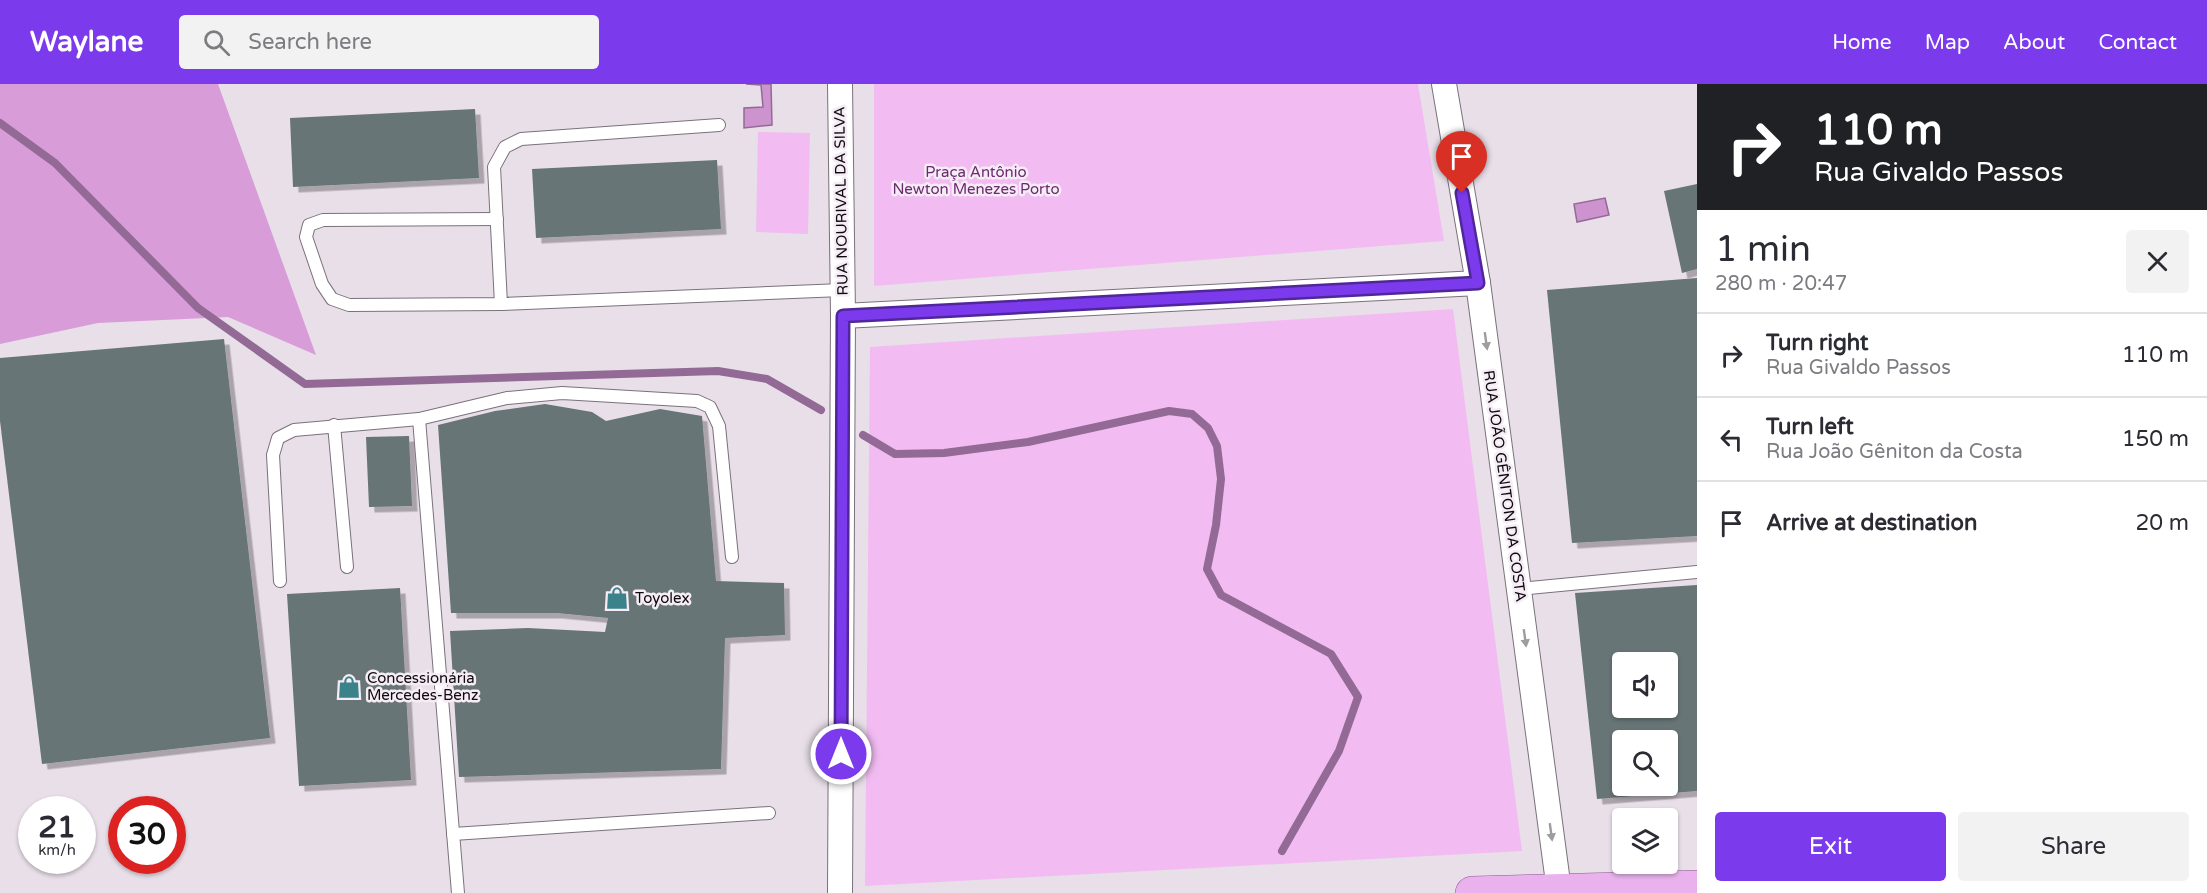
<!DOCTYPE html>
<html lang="en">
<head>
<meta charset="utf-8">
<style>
	body { margin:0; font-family:"Varela Round",sans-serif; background:#f2f2f3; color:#2b2b33; height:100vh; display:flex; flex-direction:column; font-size:22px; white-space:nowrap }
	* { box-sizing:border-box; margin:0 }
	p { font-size:20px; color:#7c7c81 }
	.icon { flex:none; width:33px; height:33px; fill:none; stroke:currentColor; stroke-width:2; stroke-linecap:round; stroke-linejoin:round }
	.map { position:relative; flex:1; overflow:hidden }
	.panel { display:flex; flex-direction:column; background:#fff; width:510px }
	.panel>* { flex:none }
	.banner { background:#202124; color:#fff; overflow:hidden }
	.fabs { position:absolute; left:1612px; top:568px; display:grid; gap:12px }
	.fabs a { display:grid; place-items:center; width:66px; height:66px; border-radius:6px; background:#fff; box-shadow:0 2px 4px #0004; font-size:30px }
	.speed { position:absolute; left:18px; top:712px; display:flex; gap:12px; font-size:30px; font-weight:700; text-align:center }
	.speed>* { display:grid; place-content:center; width:78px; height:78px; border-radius:50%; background:#fff; box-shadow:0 2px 4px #0004; line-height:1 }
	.speed small { font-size:15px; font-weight:400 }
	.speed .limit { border:9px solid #d22; background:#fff; color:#111 }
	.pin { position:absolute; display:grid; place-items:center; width:51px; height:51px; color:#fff; margin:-62px -26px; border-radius:50% 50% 50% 0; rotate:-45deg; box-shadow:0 0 6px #0007 }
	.pin .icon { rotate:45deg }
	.me { position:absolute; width:66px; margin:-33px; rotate:0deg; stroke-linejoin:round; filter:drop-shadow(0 0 4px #0008) }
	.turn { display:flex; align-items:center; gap:21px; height:126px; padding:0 18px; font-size:27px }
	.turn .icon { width:78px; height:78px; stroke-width:2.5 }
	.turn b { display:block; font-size:42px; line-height:51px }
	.round { display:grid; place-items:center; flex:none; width:63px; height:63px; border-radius:6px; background:#f2f2f3 }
	.headline { display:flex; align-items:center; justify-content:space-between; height:102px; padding:0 18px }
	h1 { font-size:36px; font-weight:600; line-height:45px }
	.button { display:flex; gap:12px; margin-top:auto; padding:12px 18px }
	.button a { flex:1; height:69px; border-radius:6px; background:#7c3aed; color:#fff; font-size:24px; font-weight:600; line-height:69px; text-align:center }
	.button a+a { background:#f2f2f3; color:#2b2b33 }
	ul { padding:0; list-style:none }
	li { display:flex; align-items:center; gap:18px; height:84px; padding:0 18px; border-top:2px solid #e1e1e2 }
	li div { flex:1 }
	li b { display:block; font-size:22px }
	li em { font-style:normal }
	header { display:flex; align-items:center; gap:36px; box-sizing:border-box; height:84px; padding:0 30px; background:#7c3aed; color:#fff }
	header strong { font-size:28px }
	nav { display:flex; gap:33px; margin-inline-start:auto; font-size:21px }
	.search { width:420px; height:54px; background:#f2f2f3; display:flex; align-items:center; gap:15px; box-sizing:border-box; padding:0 21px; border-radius:6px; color:#7c7c81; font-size:22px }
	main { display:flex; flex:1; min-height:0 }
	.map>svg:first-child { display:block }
</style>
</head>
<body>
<header>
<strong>Waylane</strong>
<div class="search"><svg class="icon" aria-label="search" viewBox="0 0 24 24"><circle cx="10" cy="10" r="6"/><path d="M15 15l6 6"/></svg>Search here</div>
<nav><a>Home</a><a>Map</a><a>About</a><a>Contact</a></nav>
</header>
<main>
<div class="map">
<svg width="1697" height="809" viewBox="0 0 1697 809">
	<defs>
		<filter id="shadow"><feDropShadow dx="5.5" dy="5.5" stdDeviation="0" flood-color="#0004"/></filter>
	</defs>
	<rect width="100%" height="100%" fill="#e8dfe8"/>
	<!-- green -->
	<g fill="#f2bcf3">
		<polygon points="874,0 1418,0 1444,157 874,202"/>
		<polygon points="758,48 810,49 808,150 756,148"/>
		<polygon points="1453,225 1522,767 865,802 870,263"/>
	</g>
	<!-- forest -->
	<polygon fill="#d89dd9" points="0,0 218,0 316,271 228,233 98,239 0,260"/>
	<!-- water -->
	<g fill="#cd93cf" stroke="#936a95" stroke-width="1.5">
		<polygon points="746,0 771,0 772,41 744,44 744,24 763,23 761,1"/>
		<polygon points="1605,114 1609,131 1577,138 1574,120"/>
	</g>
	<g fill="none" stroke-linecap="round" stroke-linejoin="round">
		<!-- stream -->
		<g stroke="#936a95" stroke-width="8">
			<polyline points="0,39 55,79 198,224 305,300 718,287 767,295 821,326"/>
			<polyline points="863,351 895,370 944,369 1028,358 1169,327 1192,330 1208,344 1217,362 1221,395 1216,441 1207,485 1221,511 1331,570 1358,613 1339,667 1282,767"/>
		</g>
	</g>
	<!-- building -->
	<g fill="#677476" fill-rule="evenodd" filter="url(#shadow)">
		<polygon points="475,25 479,94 293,103 290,34"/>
		<polygon points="717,76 721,145 536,154 532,85"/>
		<polygon points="1697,100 1697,185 1682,189 1664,107"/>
		<polygon points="1697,194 1697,452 1572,459 1547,206"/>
		<polygon points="224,255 270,654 42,680 0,337 0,274"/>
		<polygon points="545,320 592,328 606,337 660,325 702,332 716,497 784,499 785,551 725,554 721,685 459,693 450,547 528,544 605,548 608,534 557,529 451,529 438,341 495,327"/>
		<polygon points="409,352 412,422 369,423 366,353"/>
		<path d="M1697,501V707L1597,715L1575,509ZM1623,579H1668V624H1623ZM1623,657H1668V702H1623Z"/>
		<polygon points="400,504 411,696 299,702 287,510"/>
	</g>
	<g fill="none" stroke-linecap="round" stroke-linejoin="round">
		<!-- lane casing -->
		<g stroke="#7a727a" stroke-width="14">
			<g id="lane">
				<polyline points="497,135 323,136 309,141 306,153 322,200 332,215 349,221 501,220 842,206"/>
				<polyline points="501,220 494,83 505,63 521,55 719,41"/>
				<polyline points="419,335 458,809"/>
				<polyline points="334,341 347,483"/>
				<polyline points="280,497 273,371 278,354 294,346 419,335 507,314 562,309 697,317 710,323 719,342 732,473"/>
				<polyline points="1519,505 1697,488"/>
				<polyline points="453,750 769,729"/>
			</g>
		</g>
		<!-- street casing -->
		<g stroke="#7a727a" stroke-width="26">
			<g id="street">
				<polyline points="840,0 843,232 840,809"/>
				<polyline points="1444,0 1478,199 1559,806"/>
				<polyline points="843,232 1478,199"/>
			</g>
		</g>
		<!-- primary casing -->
		<g stroke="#935696" stroke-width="34">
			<polyline id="primary" points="1472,809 1697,803"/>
		</g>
		<!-- lane -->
		<use href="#lane" stroke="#fff" stroke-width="12"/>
		<!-- street -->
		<use href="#street" stroke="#fff" stroke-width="24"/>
		<!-- primary -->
		<use href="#primary" stroke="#e9b2ec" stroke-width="33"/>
	</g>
	<!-- one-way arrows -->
	<defs><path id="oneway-solid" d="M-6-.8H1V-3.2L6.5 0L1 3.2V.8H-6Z" transform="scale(1.5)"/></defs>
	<g fill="#9e9d9e">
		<use href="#oneway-solid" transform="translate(1486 257) rotate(82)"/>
		<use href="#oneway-solid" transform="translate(1525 554) rotate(82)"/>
		<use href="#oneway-solid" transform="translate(1551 748) rotate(82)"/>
	</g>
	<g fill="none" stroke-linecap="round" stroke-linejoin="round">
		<!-- route casing -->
		<g stroke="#51269a" stroke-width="15">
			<polyline id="route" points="841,670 843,232 1478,199 1462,109"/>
		</g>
		<!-- route -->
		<use href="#route" stroke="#7c3aed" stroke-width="10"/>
	</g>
	<!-- icons -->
	<defs>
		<g id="shop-bare" transform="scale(1.8)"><path d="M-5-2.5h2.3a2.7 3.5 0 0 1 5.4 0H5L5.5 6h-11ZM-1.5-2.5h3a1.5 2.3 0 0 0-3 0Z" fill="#3b838b" stroke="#f5ecf5" stroke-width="2.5" paint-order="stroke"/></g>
	</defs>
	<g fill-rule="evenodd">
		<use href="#shop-bare" x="617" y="514"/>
		<use href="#shop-bare" x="349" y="603"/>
	</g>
	<g text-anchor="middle" stroke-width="5" stroke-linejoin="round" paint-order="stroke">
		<!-- park labels -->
		<g font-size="15" fill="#6d2971" stroke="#f5ecf5">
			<text x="976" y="93">Praça Antônio<tspan x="976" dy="17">Newton Menezes Porto</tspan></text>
		</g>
		<!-- street labels -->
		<g font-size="15" fill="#0d0a0d" stroke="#f5ecf5">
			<text transform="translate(841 117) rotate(-91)" y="5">RUA NOURIVAL DA SILVA</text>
			<text transform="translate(1505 402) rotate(82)" y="5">RUA JOÃO GÊNITON DA COSTA</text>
		</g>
		<!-- poi labels -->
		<g font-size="15" fill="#0d0a0d" stroke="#f5ecf5" text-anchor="start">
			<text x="635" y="519">Toyolex</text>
			<text x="367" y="599">Concessionária<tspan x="367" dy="17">Mercedes-Benz</tspan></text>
		</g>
	</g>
</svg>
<div class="fabs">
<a><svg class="icon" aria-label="sound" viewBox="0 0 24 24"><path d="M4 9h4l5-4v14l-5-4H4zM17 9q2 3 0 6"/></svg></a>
<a><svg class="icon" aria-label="search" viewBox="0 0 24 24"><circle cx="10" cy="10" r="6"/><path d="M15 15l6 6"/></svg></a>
<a><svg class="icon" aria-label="layers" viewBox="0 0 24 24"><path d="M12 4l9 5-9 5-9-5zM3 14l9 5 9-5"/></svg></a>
</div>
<div class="speed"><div>21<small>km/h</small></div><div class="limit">30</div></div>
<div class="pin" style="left:1462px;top:109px;background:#d93025"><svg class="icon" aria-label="arrive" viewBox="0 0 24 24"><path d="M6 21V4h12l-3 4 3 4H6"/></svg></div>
<svg class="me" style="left:841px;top:670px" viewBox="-20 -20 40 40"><circle r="17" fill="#7c3aed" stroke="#fff" stroke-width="3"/><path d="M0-11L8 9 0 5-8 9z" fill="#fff"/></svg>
</div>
<section class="panel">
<div class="banner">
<div class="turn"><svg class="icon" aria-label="right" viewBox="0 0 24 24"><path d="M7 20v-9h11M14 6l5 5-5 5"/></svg><div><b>110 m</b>Rua Givaldo Passos</div></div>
</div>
<div class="headline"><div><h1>1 min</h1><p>280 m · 20:47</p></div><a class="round"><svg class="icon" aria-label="close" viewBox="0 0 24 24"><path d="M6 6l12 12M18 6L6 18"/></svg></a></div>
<ul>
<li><svg class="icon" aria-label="right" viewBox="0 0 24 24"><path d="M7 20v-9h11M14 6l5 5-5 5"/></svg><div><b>Turn right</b><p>Rua Givaldo Passos</p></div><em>110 m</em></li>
<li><svg class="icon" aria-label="left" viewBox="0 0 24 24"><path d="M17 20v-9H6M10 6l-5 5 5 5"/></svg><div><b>Turn left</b><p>Rua João Gêniton da Costa</p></div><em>150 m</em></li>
<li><svg class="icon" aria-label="arrive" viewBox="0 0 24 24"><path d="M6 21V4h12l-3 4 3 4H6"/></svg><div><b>Arrive at destination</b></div><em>20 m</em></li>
</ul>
<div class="button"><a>Exit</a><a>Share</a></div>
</section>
</main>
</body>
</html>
